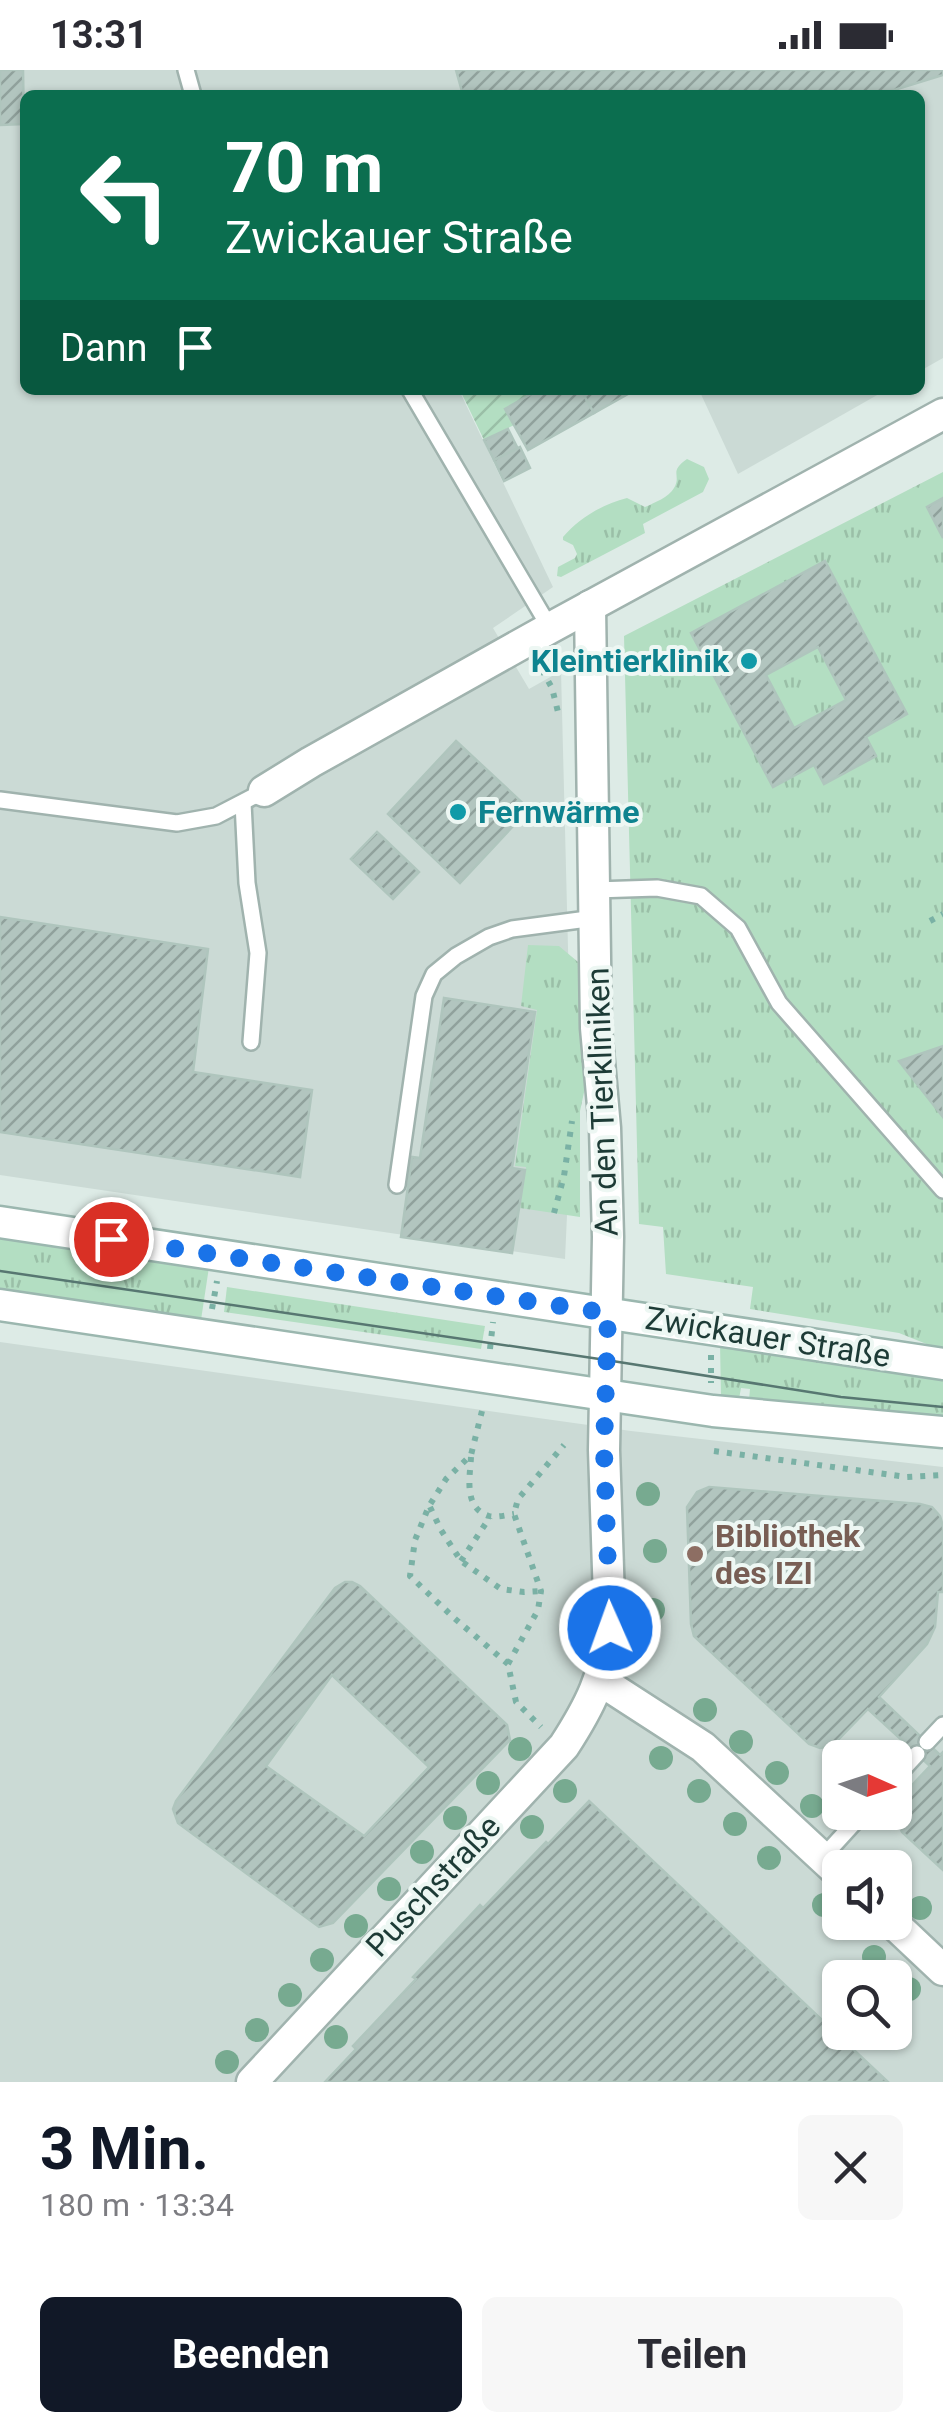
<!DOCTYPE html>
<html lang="de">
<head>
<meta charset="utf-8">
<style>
	body { margin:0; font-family:Roboto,sans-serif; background:#f7f7f7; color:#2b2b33; height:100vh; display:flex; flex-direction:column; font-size:38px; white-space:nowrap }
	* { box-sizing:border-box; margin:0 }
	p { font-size:32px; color:#7c7c81 }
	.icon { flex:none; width:55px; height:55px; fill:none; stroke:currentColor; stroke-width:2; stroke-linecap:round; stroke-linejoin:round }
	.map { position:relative; height:2012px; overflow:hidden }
	.sheet { display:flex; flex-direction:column; background:#fff; flex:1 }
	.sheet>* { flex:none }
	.guide { position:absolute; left:20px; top:20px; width:905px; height:305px; border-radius:15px; box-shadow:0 2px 8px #0004; background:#0b6e4f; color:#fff; overflow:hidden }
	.needle { width:65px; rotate:93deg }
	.tools { position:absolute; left:822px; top:1670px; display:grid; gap:20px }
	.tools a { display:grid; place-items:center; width:90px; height:90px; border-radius:15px; background:#fff; box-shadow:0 2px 8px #0004; font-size:50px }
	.pin { position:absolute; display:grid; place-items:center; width:85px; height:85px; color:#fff; margin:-42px; border:5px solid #fff; border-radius:50%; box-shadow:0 2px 10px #0007 }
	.me { position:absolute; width:110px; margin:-55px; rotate:358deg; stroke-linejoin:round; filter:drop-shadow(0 0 8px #0008) }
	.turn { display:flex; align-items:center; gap:35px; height:210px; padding:0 40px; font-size:45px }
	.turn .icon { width:130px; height:130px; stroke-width:2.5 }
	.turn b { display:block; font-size:70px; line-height:85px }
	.then { display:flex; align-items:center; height:95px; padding:0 40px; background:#0003; gap:20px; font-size:38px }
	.round { display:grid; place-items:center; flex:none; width:105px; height:105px; border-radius:15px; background:#f7f7f7 }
	.summary { display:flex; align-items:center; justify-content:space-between; height:170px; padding:0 40px }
	h1 { font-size:60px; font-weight:700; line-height:75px; color:#111827 }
	.button { display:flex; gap:20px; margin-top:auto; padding:20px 40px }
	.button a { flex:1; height:115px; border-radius:15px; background:#111827; color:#fff; font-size:40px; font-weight:700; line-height:115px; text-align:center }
	.button a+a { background:#f7f7f7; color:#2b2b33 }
	.status { display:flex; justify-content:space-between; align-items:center; height:70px; padding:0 50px; background:#fff; direction:ltr }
	.status svg { height:28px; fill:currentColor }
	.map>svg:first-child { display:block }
</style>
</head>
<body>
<div class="status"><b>13:31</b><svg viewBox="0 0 49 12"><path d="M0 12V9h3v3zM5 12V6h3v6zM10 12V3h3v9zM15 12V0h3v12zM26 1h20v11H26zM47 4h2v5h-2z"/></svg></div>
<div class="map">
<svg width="943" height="2012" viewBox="0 0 943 2012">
	<defs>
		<pattern id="grass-tufts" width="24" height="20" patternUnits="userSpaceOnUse" patternTransform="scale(2.5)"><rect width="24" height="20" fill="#b3dec2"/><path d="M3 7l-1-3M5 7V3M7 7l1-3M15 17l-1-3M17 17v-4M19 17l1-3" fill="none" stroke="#9abfa7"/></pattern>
		<pattern id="garden-furrows" width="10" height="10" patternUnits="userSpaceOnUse" patternTransform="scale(2.5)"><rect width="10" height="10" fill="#b3dec2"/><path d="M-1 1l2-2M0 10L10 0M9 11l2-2" fill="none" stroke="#9abfa7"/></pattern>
		<pattern id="building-hatch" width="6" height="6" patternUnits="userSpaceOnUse" patternTransform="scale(2.5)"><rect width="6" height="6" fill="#b2c5bf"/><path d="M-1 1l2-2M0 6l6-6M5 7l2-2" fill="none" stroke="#90a19c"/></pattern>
	</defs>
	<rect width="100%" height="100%" fill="#ddebe6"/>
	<!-- built -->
	<g fill="#cbdad5" fill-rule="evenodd">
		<polygon points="0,0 943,0 943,288 920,301 920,25 25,25 25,320 459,320 553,517 493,558 529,619 561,601 572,1036 565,1189 0,1105"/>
		<polygon points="699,320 886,320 738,404"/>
		<path d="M0,1272L631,1361L943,1397V2012H0ZM840,1688H895V1742H840ZM840,1798H895V1852H840ZM840,1908H895V1962H840Z"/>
	</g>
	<!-- grass -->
	<g fill="url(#grass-tufts)">
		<path d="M687,389L704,397L709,409L703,422L643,454L645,463L561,507L557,506L558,497L575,488L577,484L573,475L563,470V467C579,448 603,434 627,428L645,437C654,433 669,427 674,418C682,405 668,402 687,389Z"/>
		<polygon points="943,402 943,1278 934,1277 899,1263 750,1239 753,1217 666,1204 663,1157 639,1154 624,566"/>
		<polygon points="528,875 559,876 584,897 587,975 586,1013 580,1041 580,1147 520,1138 526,1097 515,1096 537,940 521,936"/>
		<polygon points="0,1166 209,1197 201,1250 0,1220"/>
		<polygon points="227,1217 485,1256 481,1279 224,1242"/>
		<polygon points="720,1273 943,1307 943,1347 749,1330 750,1319 741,1318 739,1329 721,1327"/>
	</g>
	<!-- garden -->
	<polygon fill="url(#garden-furrows)" points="460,320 538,320 505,339 514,355 484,370"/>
	<!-- building -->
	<g fill="url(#building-hatch)" stroke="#afc5bd" stroke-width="2.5" fill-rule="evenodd">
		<polygon points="0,0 23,0 24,54 0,55"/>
		<polygon points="456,0 943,0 943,5 878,25 463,25"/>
		<polygon points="538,320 581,320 594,343 528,380 505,339"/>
		<polygon points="581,320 635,320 594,343"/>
		<polygon points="508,359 518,379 494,390 484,370"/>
		<polygon points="520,377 530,398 504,411 494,390"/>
		<polygon points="943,428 943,468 927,437"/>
		<path d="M825,491L907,644L866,667L876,686L824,714L814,695L773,717L691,563ZM818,577L846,630L794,658L766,605Z"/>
		<polygon points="456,671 529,739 460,813 388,744"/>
		<polygon points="377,762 419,802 393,829 351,789"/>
		<polygon points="0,847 208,879 193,1002 312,1020 300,1107 0,1062"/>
		<polygon points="444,928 535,942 512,1098 525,1100 512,1183 401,1167 412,1087 420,1088"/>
		<polygon points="943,976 943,1047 899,991"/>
		<polygon points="709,1417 920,1434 932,1437 940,1446 943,1456 943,1522 938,1522 935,1557 927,1574 879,1627 940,1685 943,1682 943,1800 902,1762 895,1746 900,1728 930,1696 868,1639 832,1676 820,1678 809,1674 694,1566 691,1554 687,1437 697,1422"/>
		<path d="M345,1512H352L360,1516L507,1655L510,1670L333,1853L319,1857L178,1753L173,1739L176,1731L335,1518ZM332,1605L429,1697L364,1766L266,1696Z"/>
		<polygon points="589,1731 888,2012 325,2012 356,1979 353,1976 416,1909 413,1907 480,1835 483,1838 546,1772 548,1774"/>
	</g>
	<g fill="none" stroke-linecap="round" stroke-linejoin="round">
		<!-- service casing -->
		<g stroke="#a0b3ae" stroke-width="20">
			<g id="service">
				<polyline points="186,0 193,25"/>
				<polyline points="410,320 550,558"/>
				<polyline points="0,730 177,753 216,746 264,721"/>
				<polyline points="243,733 247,813 258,883 251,972"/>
				<polyline points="595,820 657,818 701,826 738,858 779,933 943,1120"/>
				<polyline points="397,1115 424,926 434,904 456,886 489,867 512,859 595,848"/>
				<polyline points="927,1672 943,1655"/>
				<polyline points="895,1708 917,1684"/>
				<polyline points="822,1788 864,1742"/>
			</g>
		</g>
		<!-- minor casing -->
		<g stroke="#a0b3ae" stroke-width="35">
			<g id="minor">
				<polyline points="264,721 311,692 550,558 943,344"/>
				<polyline points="601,1611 703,1677 840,1804"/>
				<polyline points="892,1852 943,1900"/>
				<path d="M252,2012L564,1676C590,1636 605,1606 610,1558L604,1380L608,1167L605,1058L596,958L590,536"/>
			</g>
		</g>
		<!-- secondary casing -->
		<g stroke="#9bb7af" stroke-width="35">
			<g id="secondary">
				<polyline points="0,1152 943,1294"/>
				<polyline points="0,1235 713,1341 943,1362"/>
			</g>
		</g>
		<!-- path -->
		<g stroke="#7ab1a5" stroke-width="6" stroke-dasharray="5 8" stroke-linecap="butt">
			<polyline points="542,600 552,618 559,646"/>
			<polyline points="930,851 943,844"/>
			<polyline points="554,1143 564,1106 572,1051"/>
			<polyline points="212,1239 217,1211"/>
			<polyline points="490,1279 493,1252"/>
			<polyline points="711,1285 711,1313"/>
			<polyline points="482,1341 471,1385 446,1409 429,1436 415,1470 410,1506 453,1547 508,1594 516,1632 541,1657"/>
			<polyline points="714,1381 907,1407 943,1405"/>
			<path d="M471,1387C470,1407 463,1438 489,1446C495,1448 507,1445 514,1444"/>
			<polyline points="430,1437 441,1460 461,1491 501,1519 524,1522 541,1521"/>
			<polyline points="461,1491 490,1447"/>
			<polyline points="508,1594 538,1540 541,1521 514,1444 518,1429 564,1375"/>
		</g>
		<!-- service -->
		<use href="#service" stroke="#fff" stroke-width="15"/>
		<!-- minor -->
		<use href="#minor" stroke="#fff" stroke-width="30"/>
		<!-- secondary -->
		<use href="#secondary" stroke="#fff" stroke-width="30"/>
		<!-- tram -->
		<polyline stroke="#577771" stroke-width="2.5" points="0,1201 606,1290 841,1327 943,1337"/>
	</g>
	<!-- trees -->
	<g fill="#77aa90">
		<circle cx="648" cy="1424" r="12"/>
		<circle cx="655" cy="1481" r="12"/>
		<circle cx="653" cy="1540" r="12"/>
		<circle cx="705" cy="1640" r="12"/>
		<circle cx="741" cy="1672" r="12"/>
		<circle cx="520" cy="1679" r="12"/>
		<circle cx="661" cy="1688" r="12"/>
		<circle cx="777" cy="1703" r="12"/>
		<circle cx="488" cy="1713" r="12"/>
		<circle cx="565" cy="1721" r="12"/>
		<circle cx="699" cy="1721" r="12"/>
		<circle cx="812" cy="1736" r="12"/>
		<circle cx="455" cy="1748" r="12"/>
		<circle cx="735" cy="1754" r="12"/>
		<circle cx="532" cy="1757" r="12"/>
		<circle cx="422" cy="1782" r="12"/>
		<circle cx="769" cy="1788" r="12"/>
		<circle cx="389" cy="1819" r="12"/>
		<circle cx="824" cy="1835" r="12"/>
		<circle cx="920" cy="1838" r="12"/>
		<circle cx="356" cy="1856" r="12"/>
		<circle cx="874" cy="1887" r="12"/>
		<circle cx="322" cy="1890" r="12"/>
		<circle cx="909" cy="1919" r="12"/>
		<circle cx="290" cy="1925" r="12"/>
		<circle cx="257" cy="1960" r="12"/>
		<circle cx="336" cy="1967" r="12"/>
		<circle cx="227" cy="1992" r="12"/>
	</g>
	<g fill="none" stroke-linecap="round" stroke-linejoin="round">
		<!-- route -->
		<polyline stroke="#1a73e8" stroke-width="18" stroke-dasharray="0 32.4" points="111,1169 608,1243 604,1380 610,1558"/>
	</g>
	<!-- markers -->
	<g fill="#0f9aa8" stroke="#edf7f3" stroke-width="4">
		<circle cx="749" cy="591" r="10"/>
		<circle cx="458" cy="742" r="10"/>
	</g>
	<circle fill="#8d6e63" stroke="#edf7f3" stroke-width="4" cx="695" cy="1484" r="10"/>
	<g text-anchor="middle" stroke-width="8" stroke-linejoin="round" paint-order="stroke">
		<!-- culture labels -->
		<g font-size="32" font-weight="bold" fill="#0d838f" stroke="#edf7f3" text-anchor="end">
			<text x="729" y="602">Kleintierklinik</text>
			<text x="478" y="753" text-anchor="start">Fernwärme</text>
		</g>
		<!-- street labels -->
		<g font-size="32" fill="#1d3b36" stroke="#edf7f3">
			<text transform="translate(602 1032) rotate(-92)" y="11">An den Tierkliniken</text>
			<text transform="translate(768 1267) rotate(9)" y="11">Zwickauer Straße</text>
			<text transform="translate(433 1816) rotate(-47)" y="11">Puschstraße</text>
		</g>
		<!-- education labels -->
		<g font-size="32" font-weight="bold" fill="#785e54" stroke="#edf7f3" text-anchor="start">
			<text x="715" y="1477">Bibliothek<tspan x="715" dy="37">des IZI</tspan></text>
		</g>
	</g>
</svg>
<div class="tools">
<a><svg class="needle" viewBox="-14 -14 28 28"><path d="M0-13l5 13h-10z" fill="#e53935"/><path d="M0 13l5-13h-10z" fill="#7c7c81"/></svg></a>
<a><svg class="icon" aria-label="sound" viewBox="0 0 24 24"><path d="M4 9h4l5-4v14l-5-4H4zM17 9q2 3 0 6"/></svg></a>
<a><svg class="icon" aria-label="search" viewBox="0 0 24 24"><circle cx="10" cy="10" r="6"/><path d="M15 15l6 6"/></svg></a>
</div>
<div class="pin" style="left:111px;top:1169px;background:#d93025"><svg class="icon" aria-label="arrive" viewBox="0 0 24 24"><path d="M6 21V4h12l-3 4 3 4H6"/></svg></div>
<svg class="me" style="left:610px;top:1558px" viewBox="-20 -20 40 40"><circle r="17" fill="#1a73e8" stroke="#fff" stroke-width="3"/><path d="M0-11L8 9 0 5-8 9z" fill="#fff"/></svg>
<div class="guide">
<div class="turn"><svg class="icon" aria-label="left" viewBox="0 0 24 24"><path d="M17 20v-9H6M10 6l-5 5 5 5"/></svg><div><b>70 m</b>Zwickauer Straße</div></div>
<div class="then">Dann<svg class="icon" aria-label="arrive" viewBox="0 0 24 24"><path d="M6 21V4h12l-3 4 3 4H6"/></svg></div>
</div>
</div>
<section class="sheet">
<div class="summary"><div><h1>3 Min.</h1><p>180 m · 13:34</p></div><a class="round"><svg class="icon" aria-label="close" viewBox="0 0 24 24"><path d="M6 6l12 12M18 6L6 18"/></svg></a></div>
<div class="button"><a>Beenden</a><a>Teilen</a></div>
</section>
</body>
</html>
